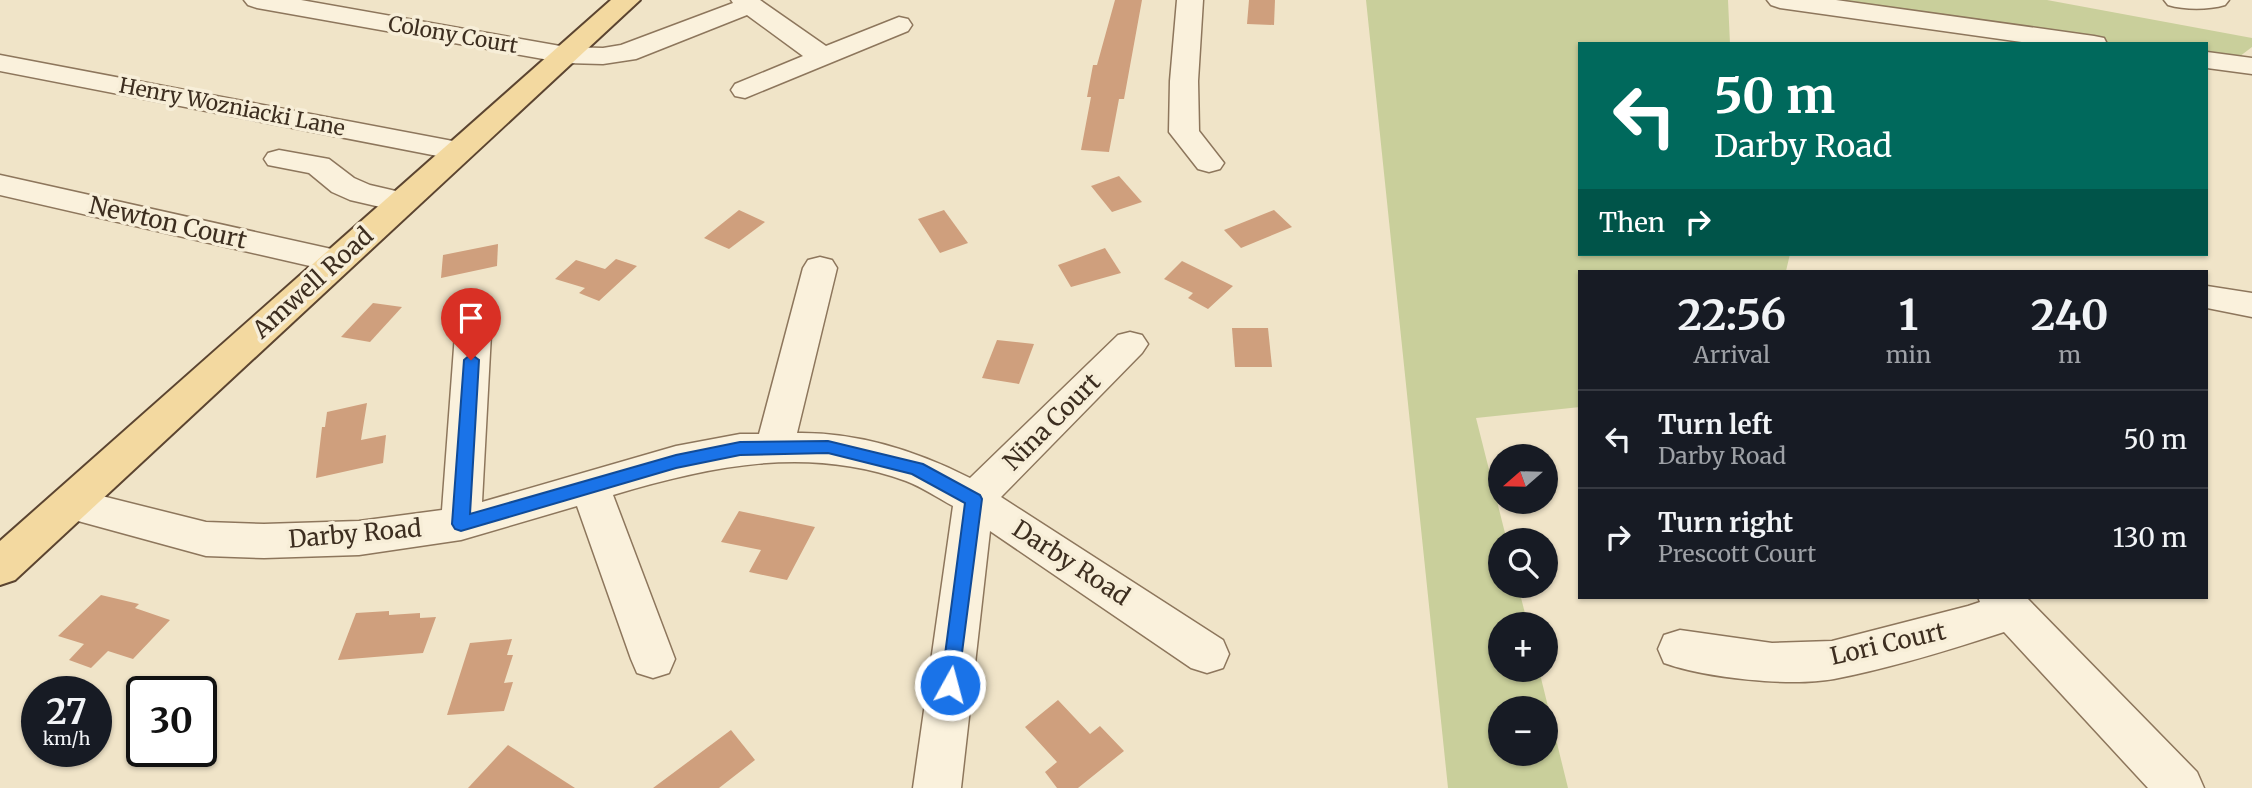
<!DOCTYPE html>
<html lang="en">
<head>
<meta charset="utf-8">
<style>
	body { margin:0; font-family:Merriweather,serif; background:#242831; color:#f1f3f6; height:100vh; display:flex; flex-direction:column; font-size:26px; white-space:nowrap }
	* { box-sizing:border-box; margin:0 }
	p { font-size:23px; color:#9ea1a6 }
	.icon { flex:none; width:38px; height:38px; fill:none; stroke:currentColor; stroke-width:2; stroke-linecap:round; stroke-linejoin:round }
	.map { position:relative; flex:1; overflow:hidden }
	.panel { position:absolute; left:1578px; top:270px; width:630px; height:329px; display:flex; flex-direction:column; background:#171b24; border-radius:0px; box-shadow:0 2px 5px #0004 }
	.panel>* { flex:none }
	.banner { position:absolute; left:1578px; top:42px; width:630px; height:214px; border-radius:0px; box-shadow:0 2px 5px #0004; background:#00695c; color:#fff; overflow:hidden }
	.needle { width:46px; rotate:250deg }
	.tools { position:absolute; left:1488px; top:444px; display:grid; gap:14px }
	.tools a { display:grid; place-items:center; width:70px; height:70px; border-radius:50%; background:#171b24; box-shadow:0 2px 5px #0004; font-size:35px }
	.speed { position:absolute; left:21px; top:676px; display:flex; gap:14px; font-size:35px; font-weight:700; text-align:center }
	.speed>* { display:grid; place-content:center; width:91px; height:91px; border-radius:50%; background:#171b24; box-shadow:0 2px 5px #0004; line-height:1 }
	.speed small { font-size:18px; font-weight:400 }
	.speed .limit { border:4px solid #111; border-radius:10px; background:#fff; color:#111 }
	.pin { position:absolute; display:grid; place-items:center; width:60px; height:60px; color:#fff; margin:-72px -30px; border-radius:50% 50% 50% 0; rotate:-45deg; box-shadow:0 0 7px #0007 }
	.pin .icon { rotate:45deg }
	.me { position:absolute; width:77px; margin:-38px; rotate:7deg; stroke-linejoin:round; filter:drop-shadow(0 0 5px #0008) }
	.turn { display:flex; align-items:center; gap:24px; height:147px; padding:0 21px; font-size:32px }
	.turn .icon { width:91px; height:91px; stroke-width:2.5 }
	.turn b { display:block; font-size:49px; line-height:60px }
	.then { display:flex; align-items:center; height:66px; padding:0 21px; background:#0003; gap:14px; font-size:26px }
	.eta { display:flex; justify-content:space-evenly; align-items:center; height:119px; text-align:center }
	.eta b { font-size:42px; font-weight:700; line-height:49px }
	ul { padding:0; list-style:none }
	li { display:flex; align-items:center; gap:21px; height:98px; padding:0 21px; border-top:2px solid #363941 }
	li div { flex:1 }
	li b { display:block; font-size:26px }
	li em { font-style:normal }
	.map>svg:first-child { display:block }
</style>
</head>
<body>
<div class="map">
<svg width="2252" height="788" viewBox="0 0 2252 788">
	<rect width="100%" height="100%" fill="#f0e4c8"/>
	<!-- green -->
	<g fill="#c9cf9b" fill-rule="evenodd">
		<path d="M1366,0H1728L1730,44H1580V254H1790L1786,271H1580V407L1476,418L1507,541H1500V586H1518L1528,625H1500V670H1539L1568,788H1448ZM1500,709H1545V754H1500Z"/>
		<polygon points="1803,0 2047,0 2252,38 2252,47 2235,60 2207,56 2207,44 2118,44"/>
	</g>
	<!-- building -->
	<g fill="#cf9f7d">
		<polygon points="1115,0 1142,0 1124,99 1119,99 1109,152 1081,150 1091,97 1087,97 1093,65 1097,65"/>
		<polygon points="1249,0 1275,0 1274,25 1247,24"/>
		<polygon points="1119,176 1142,202 1112,212 1091,186"/>
		<polygon points="739,210 765,222 729,249 704,238"/>
		<polygon points="944,210 968,243 940,253 918,219"/>
		<polygon points="1274,210 1292,227 1241,248 1224,230"/>
		<polygon points="498,244 497,266 441,278 443,255"/>
		<polygon points="1105,248 1121,273 1071,287 1058,265"/>
		<polygon points="616,259 637,266 599,301 579,293 585,288 555,279 576,260 605,269"/>
		<polygon points="1182,261 1233,286 1208,309 1188,298 1193,293 1164,279"/>
		<polygon points="373,303 402,307 370,342 341,337"/>
		<polygon points="1232,328 1268,328 1272,367 1235,367"/>
		<polygon points="997,340 1034,344 1019,384 982,378"/>
		<polygon points="367,403 361,440 386,435 383,463 316,478 322,427 325,427 327,412"/>
		<polygon points="739,511 815,527 787,580 749,572 761,550 721,542"/>
		<polygon points="101,595 139,604 135,608 170,620 133,659 108,651 91,668 69,660 84,644 58,636"/>
		<polygon points="389,611 389,615 420,613 420,618 436,617 423,653 338,660 356,613"/>
		<polygon points="512,639 507,655 513,655 504,683 513,682 504,711 447,715 470,643"/>
		<polygon points="1058,700 1090,734 1100,726 1124,751 1078,788 1057,788 1045,772 1057,762 1025,727"/>
		<polygon points="731,730 755,760 719,788 653,788"/>
		<polygon points="508,745 575,788 468,788"/>
	</g>
	<g fill="none" stroke-linecap="round" stroke-linejoin="round">
		<!-- minor casing -->
		<g stroke="#8d765c" stroke-width="3">
			<g id="minor">
				<polygon points="244,0 301,0 566,47 603,48 621,45 733,3 731,0 760,0 826,46 899,17 908,19 912,25 908,31 745,98 735,96 731,90 735,84 803,56 747,15 636,59 603,64 566,63 257,8 248,5"/>
				<polygon points="1177,0 1203,0 1198,81 1199,131 1224,163 1220,169 1209,172 1198,169 1169,132 1170,81"/>
				<polygon points="1767,0 1836,0 2094,36 2104,38 2107,44 2035,44 1780,8 1771,5"/>
				<path d="M2164,0H2229L2225,5C2208,10 2185,10 2168,5Z"/>
				<polygon points="2207,52 2252,58 2252,74 2207,68"/>
				<polygon points="0,55 458,142 469,145 473,151 469,157 458,160 0,71"/>
				<polygon points="279,150 329,159 354,178 370,185 413,195 418,202 413,209 402,212 350,200 332,192 309,173 268,165 264,159 268,153"/>
				<polygon points="0,175 336,250 348,253 353,261 348,269 336,272 0,195"/>
				<path d="M820,257L832,260L837,268L797,433C857,432 917,451 970,478L1118,335L1130,332L1142,335L1148,344L1142,353L1001,497L1223,640L1229,654L1223,668L1207,673L1191,668L990,531L961,788H913L953,506C938,498 922,487 906,481C807,445 710,466 613,495L675,659L669,673L653,678L637,673L631,659L577,506L461,540L359,555L264,558L206,556L56,515L50,504L56,493L70,488L206,522L264,524L359,521L442,510L455,334L461,325L473,322L485,325L491,334L482,502L676,446L740,434H759L803,268L808,260Z"/>
				<polygon points="2207,286 2252,293 2252,317 2207,308"/>
				<path d="M1978,597H2026L2197,772L2204,788H2148L2004,632C1949,650 1891,668 1834,679C1790,687 1706,678 1664,663L1658,649L1664,635L1680,630L1772,643L1832,641L1968,606L1980,602Z"/>
			</g>
		</g>
		<!-- major casing -->
		<g stroke="#5b4430" stroke-width="4">
			<polygon id="major" points="611,0 640,0 15,580 0,585 0,541"/>
		</g>
		<!-- minor -->
		<use href="#minor" fill="#faf1dc" fill-rule="evenodd"/>
		<!-- major -->
		<use href="#major" fill="#f3d9a0" fill-rule="evenodd"/>
	</g>
	<!-- route -->
	<polygon fill="#1a73e8" stroke="#114b97" stroke-width="2" points="471,354 479,360 470,514 676,455 740,442 828,441 923,464 980,495 982,499 957,691 950,694 943,691 941,685 965,503 912,474 828,453 740,455 676,468 461,531 455,529 452,524 464,360"/>
	<g text-anchor="middle" stroke-width="7" stroke-linejoin="round" paint-order="stroke">
		<!-- far-street labels -->
		<g font-size="21" fill="#3d2e20" stroke="#f7eed8">
			<text transform="translate(453 35) rotate(10)" y="7">Colony Court</text>
			<text transform="translate(232 107) rotate(11)" y="7">Henry Wozniacki Lane</text>
		</g>
		<!-- street labels -->
		<g font-size="24" fill="#3d2e20" stroke="#f7eed8">
			<text transform="translate(168 223) rotate(13)" y="8">Newton Court</text>
			<text transform="translate(313 283) rotate(-42)" y="8">Amwell Road</text>
			<text transform="translate(1052 422) rotate(-45)" y="8">Nina Court</text>
			<text transform="translate(355 534) rotate(-5)" y="8">Darby Road</text>
			<text transform="translate(1071 563) rotate(33)" y="8">Darby Road</text>
			<text transform="translate(1888 644) rotate(-13)" y="8">Lori Court</text>
		</g>
	</g>
</svg>
<div class="tools">
<a><svg class="needle" viewBox="-14 -14 28 28"><path d="M0-13l5 13h-10z" fill="#e53935"/><path d="M0 13l5-13h-10z" fill="#9ea1a6"/></svg></a>
<a><svg class="icon" aria-label="search" viewBox="0 0 24 24"><circle cx="10" cy="10" r="6"/><path d="M15 15l6 6"/></svg></a>
<a>+</a>
<a>−</a>
</div>
<div class="speed"><div>27<small>km/h</small></div><div class="limit">30</div></div>
<div class="pin" style="left:471px;top:360px;background:#d93025"><svg class="icon" aria-label="arrive" viewBox="0 0 24 24"><path d="M6 21V4h12l-3 4 3 4H6"/></svg></div>
<svg class="me" style="left:950px;top:685px" viewBox="-20 -20 40 40"><circle r="17" fill="#1a73e8" stroke="#fff" stroke-width="3"/><path d="M0-11L8 9 0 5-8 9z" fill="#fff"/></svg>
<div class="banner">
<div class="turn"><svg class="icon" aria-label="left" viewBox="0 0 24 24"><path d="M17 20v-9H6M10 6l-5 5 5 5"/></svg><div><b>50 m</b>Darby Road</div></div>
<div class="then">Then<svg class="icon" aria-label="right" viewBox="0 0 24 24"><path d="M7 20v-9h11M14 6l5 5-5 5"/></svg></div>
</div>
<section class="panel">
<div class="eta">
<div><b>22:56</b><p>Arrival</p></div>
<div><b>1</b><p>min</p></div>
<div><b>240</b><p>m</p></div>
</div>
<ul>
<li><svg class="icon" aria-label="left" viewBox="0 0 24 24"><path d="M17 20v-9H6M10 6l-5 5 5 5"/></svg><div><b>Turn left</b><p>Darby Road</p></div><em>50 m</em></li>
<li><svg class="icon" aria-label="right" viewBox="0 0 24 24"><path d="M7 20v-9h11M14 6l5 5-5 5"/></svg><div><b>Turn right</b><p>Prescott Court</p></div><em>130 m</em></li>
</ul>
</section>
</div>
</body>
</html>
